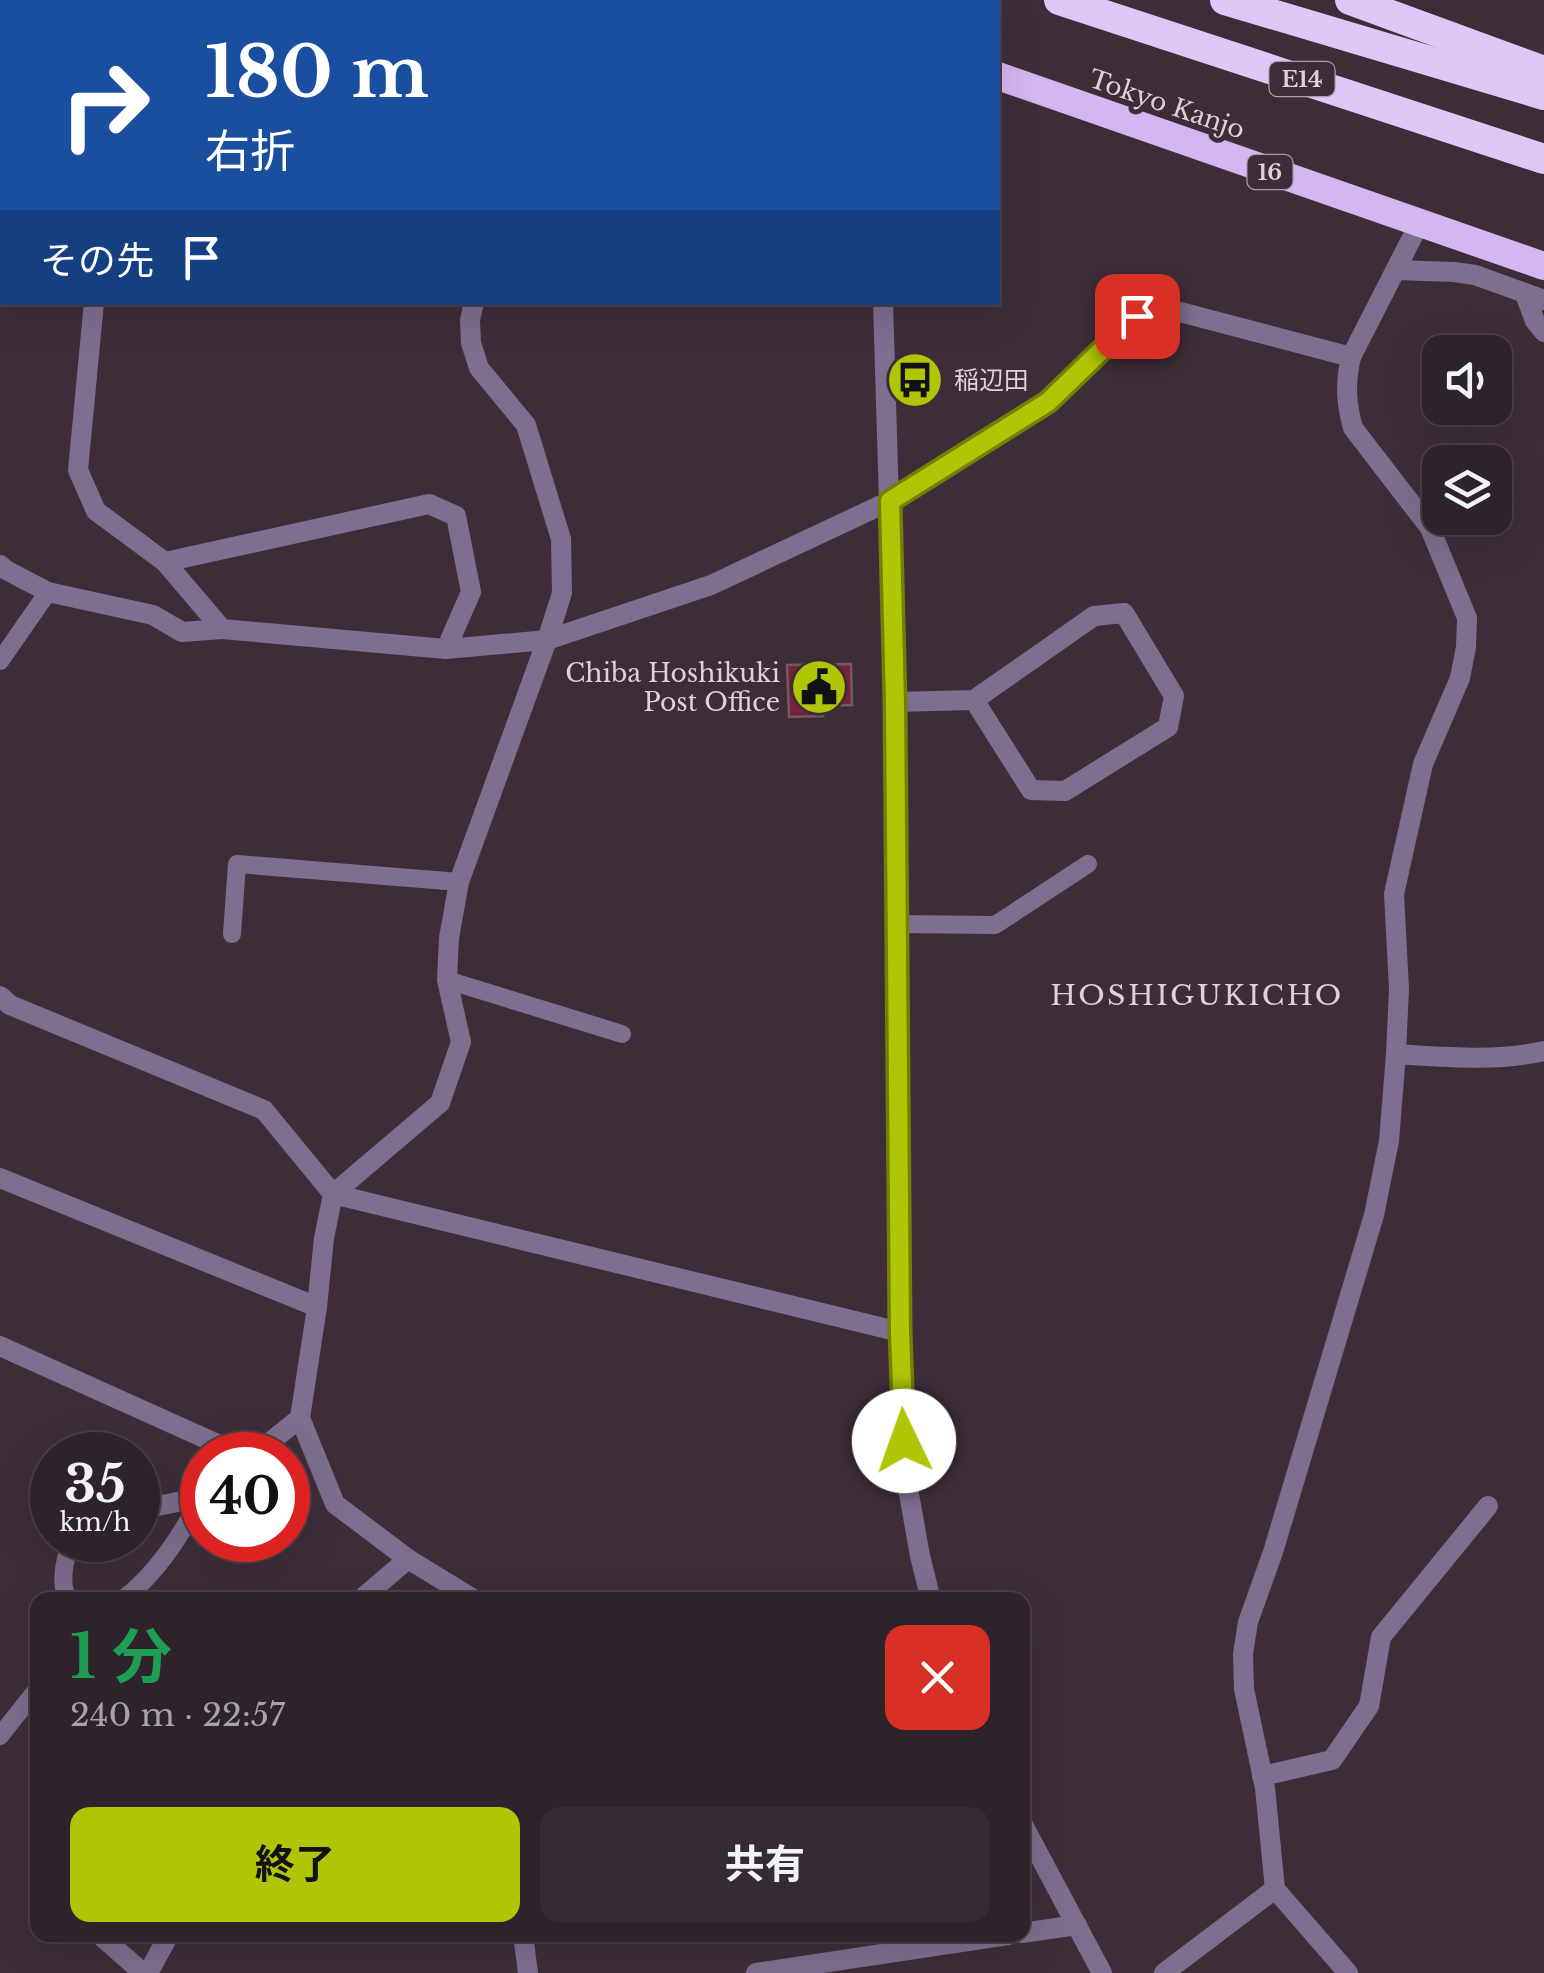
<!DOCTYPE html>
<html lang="ja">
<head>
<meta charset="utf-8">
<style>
	body { margin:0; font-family:"Libre Baskerville","Noto Sans JP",serif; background:#362a33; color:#f1f3f6; height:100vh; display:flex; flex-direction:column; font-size:38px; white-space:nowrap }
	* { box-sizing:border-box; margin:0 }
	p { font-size:32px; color:#a7a4a9 }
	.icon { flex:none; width:55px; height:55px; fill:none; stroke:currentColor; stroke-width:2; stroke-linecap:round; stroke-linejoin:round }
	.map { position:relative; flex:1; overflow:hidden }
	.side { position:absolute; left:30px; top:1592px; width:1000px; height:350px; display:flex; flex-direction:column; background:#2e222b; border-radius:20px; box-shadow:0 10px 40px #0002,0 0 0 2px #493f47 }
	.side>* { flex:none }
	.guide { position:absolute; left:0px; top:0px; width:1000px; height:305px; box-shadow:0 10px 40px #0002,0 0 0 2px #493f47; background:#1a4fa0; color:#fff; overflow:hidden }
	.tools { position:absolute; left:1422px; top:335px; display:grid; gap:20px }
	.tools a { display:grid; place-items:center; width:90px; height:90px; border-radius:20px; background:#2e222b; box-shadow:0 10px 40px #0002,0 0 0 2px #493f47; font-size:50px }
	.speed { position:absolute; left:30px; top:1432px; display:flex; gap:20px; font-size:50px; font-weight:700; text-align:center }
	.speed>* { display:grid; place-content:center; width:130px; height:130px; border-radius:50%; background:#2e222b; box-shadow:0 10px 40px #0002,0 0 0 2px #493f47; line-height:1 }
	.speed small { font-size:25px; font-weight:400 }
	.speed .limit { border:15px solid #d22; background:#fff; color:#111 }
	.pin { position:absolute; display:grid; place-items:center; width:85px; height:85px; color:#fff; margin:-42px; border-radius:20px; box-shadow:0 5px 15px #0006 }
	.me { position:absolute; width:110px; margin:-55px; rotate:357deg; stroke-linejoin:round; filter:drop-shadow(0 0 8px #0008) }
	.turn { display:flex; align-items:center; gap:35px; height:210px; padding:0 40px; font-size:45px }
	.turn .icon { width:130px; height:130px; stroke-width:2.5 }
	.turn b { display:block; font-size:70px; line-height:85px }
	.then { display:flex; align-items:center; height:95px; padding:0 40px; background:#0003; gap:20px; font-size:38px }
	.round { display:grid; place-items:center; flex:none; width:105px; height:105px; border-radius:20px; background:#362a33 }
	.overview { display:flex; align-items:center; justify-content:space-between; height:170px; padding:0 40px }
	h1 { font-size:60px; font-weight:700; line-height:75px; color:#1e9e55 }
	.primary-button { display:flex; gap:20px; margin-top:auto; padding:20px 40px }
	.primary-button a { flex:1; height:115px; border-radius:20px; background:#afc505; color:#111; font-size:40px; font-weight:700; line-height:115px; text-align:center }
	.primary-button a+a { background:#362a33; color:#f1f3f6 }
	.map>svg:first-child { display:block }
</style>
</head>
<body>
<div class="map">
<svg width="1544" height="1973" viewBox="0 0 1544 1973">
	<rect width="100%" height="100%" fill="#3e2d39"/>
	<!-- building -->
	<polygon fill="#75223d" stroke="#735b60" stroke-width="2.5" points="851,664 852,705 822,706 823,716 789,717 787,665"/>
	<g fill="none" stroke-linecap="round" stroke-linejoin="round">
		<!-- service -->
		<g stroke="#7e6e8f" stroke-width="18">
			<polyline points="0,661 48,592"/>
			<polyline points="897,924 995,925 1088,864"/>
			<polyline points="232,934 237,864 459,882"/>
			<polyline points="447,980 622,1034"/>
			<path d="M68,1600C59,1583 65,1558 72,1540"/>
			<path d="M122,1600C157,1574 181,1535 201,1498"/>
			<polyline points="0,1736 38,1688"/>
		</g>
		<!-- minor -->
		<g stroke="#7e6e8f" stroke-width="20">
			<polyline points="527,2 528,0"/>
			<polyline points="0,46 2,52"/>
			<polyline points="1396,270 1454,272 1475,275 1544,300"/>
			<polyline points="1525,294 1535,321 1544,332"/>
			<polyline points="94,302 78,470 96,511 165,562 222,629 446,649 547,640 711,585 890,501 1048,402 1137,316 1161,307 1351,357"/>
			<polyline points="165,562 429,504 456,516 471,592 446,649"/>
			<polyline points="0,565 6,570 48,592 153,615 182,632 222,629"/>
			<polyline points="895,702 974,700 1094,616 1124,613 1174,696 1168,727 1065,791 1031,790 974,700"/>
			<polyline points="0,996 10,1005 264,1110 333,1194 900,1332"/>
			<path d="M1396,1054C1445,1057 1496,1062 1544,1051"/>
			<polyline points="0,1178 317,1307"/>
			<polyline points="0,1346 242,1455"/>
			<polyline points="300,1418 335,1504 408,1559 475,1600"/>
			<polyline points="254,1455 300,1418 317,1307 324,1238 333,1194 440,1103 461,1042 447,980 449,938 459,882 547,640 562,593 561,539 526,425 479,368 471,343 470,320 474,302"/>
			<polyline points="138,1510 202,1497"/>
			<polyline points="360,1600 408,1559"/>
			<polyline points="1262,1776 1332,1760 1369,1706 1381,1637 1488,1506"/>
			<polyline points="1022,1933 1077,1925"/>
			<polyline points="100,1935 143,1973"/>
			<polyline points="523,1935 528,1973"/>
			<polyline points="148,1973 169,1935"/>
			<polyline points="756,1973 1008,1935"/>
			<polyline points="1164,1973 1275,1889"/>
			<path d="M1348,1973L1275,1889L1265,1788L1244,1689L1243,1654L1248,1622L1273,1552L1374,1215L1389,1141L1396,1054L1399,989L1394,894L1423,764L1460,678L1466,647L1467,618L1430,528L1353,428C1346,403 1345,383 1351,357L1419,224"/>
		</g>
		<!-- tertiary -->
		<g stroke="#7e6e8f" stroke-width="20">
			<polyline points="922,2 923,0"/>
			<polyline points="883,302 895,702 900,1332 906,1477 920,1556 931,1600"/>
			<polyline points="1022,1823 1102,1973"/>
		</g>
		<!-- trunk -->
		<g stroke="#d4b7f0" stroke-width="28">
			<polyline points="764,0 772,2"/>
			<polyline points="998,76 1544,266"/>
		</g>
		<!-- motorway -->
		<g stroke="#dfc7f7" stroke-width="30">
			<polyline points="1059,0 1544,159"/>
			<polyline points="1225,0 1544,95"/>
			<polyline points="1350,0 1544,71"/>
		</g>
	</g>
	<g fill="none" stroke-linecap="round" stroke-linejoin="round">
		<!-- route casing -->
		<g stroke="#728003" stroke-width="25">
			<polyline id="route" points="904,1441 900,1332 895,702 890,501 1048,402 1137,316"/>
		</g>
		<!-- route -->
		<use href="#route" stroke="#afc505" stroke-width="18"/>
	</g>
	<!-- icons -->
	<defs>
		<g id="bus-disc" transform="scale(2.875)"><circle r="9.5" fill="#afc505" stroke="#3e2d39"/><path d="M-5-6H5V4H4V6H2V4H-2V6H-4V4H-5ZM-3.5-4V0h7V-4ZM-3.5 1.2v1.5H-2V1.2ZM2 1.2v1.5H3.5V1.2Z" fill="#111"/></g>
		<g id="civic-disc" transform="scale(2.875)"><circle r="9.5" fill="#afc505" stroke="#3e2d39"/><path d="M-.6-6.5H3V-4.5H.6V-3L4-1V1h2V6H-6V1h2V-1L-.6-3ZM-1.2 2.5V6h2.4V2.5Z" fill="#111"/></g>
	</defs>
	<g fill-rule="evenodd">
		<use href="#bus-disc" x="915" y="380"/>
		<use href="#civic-disc" x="819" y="687"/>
	</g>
	<g text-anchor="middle" stroke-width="10" stroke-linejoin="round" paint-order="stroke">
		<!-- shield labels -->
		<g fill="#3e2d39" stroke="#ada0a9" stroke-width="2.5">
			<rect x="1269.5" y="62" width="65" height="34" rx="8"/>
			<rect x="1247.5" y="155" width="45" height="34" rx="8"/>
		</g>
		<g font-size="22" font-weight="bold" fill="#dcd2d9">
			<text x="1302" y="87">E14</text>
			<text x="1270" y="180">16</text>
		</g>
		<!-- street labels -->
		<g font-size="25" fill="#dcd2d9" stroke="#3e2d39">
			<text transform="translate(1167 104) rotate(19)" y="9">Tokyo Kanjo</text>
		</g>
		<!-- poi labels -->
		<g font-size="25" fill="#dcd2d9" stroke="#3e2d39" text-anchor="start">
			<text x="954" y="389">稲辺田</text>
			<text x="780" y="682" text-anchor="end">Chiba Hoshikuki<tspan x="780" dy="29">Post Office</tspan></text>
		</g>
		<!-- neighbourhood labels -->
		<g font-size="28" letter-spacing="2.5" fill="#dcd2d9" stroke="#3e2d39">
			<text x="1197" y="1005">HOSHIGUKICHO</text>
		</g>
	</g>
</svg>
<div class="tools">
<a><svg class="icon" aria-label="sound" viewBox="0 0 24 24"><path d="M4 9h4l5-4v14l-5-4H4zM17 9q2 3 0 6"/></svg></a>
<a><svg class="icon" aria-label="layers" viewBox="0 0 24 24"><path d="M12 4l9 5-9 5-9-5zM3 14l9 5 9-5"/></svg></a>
</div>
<div class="speed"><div>35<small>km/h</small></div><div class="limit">40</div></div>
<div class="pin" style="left:1137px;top:316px;background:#d93025"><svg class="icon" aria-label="arrive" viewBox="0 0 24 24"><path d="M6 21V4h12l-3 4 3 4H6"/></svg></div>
<svg class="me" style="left:904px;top:1441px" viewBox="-20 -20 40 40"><circle r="19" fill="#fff"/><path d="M0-13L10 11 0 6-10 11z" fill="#afc505"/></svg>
<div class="guide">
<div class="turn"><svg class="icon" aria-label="right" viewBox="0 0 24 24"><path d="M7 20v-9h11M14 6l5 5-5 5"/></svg><div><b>180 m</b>右折</div></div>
<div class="then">その先<svg class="icon" aria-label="arrive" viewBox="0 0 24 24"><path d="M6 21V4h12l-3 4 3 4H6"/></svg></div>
</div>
<section class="side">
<div class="overview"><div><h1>1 分</h1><p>240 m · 22:57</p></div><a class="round" style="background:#d93025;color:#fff"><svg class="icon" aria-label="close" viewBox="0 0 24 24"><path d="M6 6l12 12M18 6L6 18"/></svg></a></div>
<div class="primary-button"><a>終了</a><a>共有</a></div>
</section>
</div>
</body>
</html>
